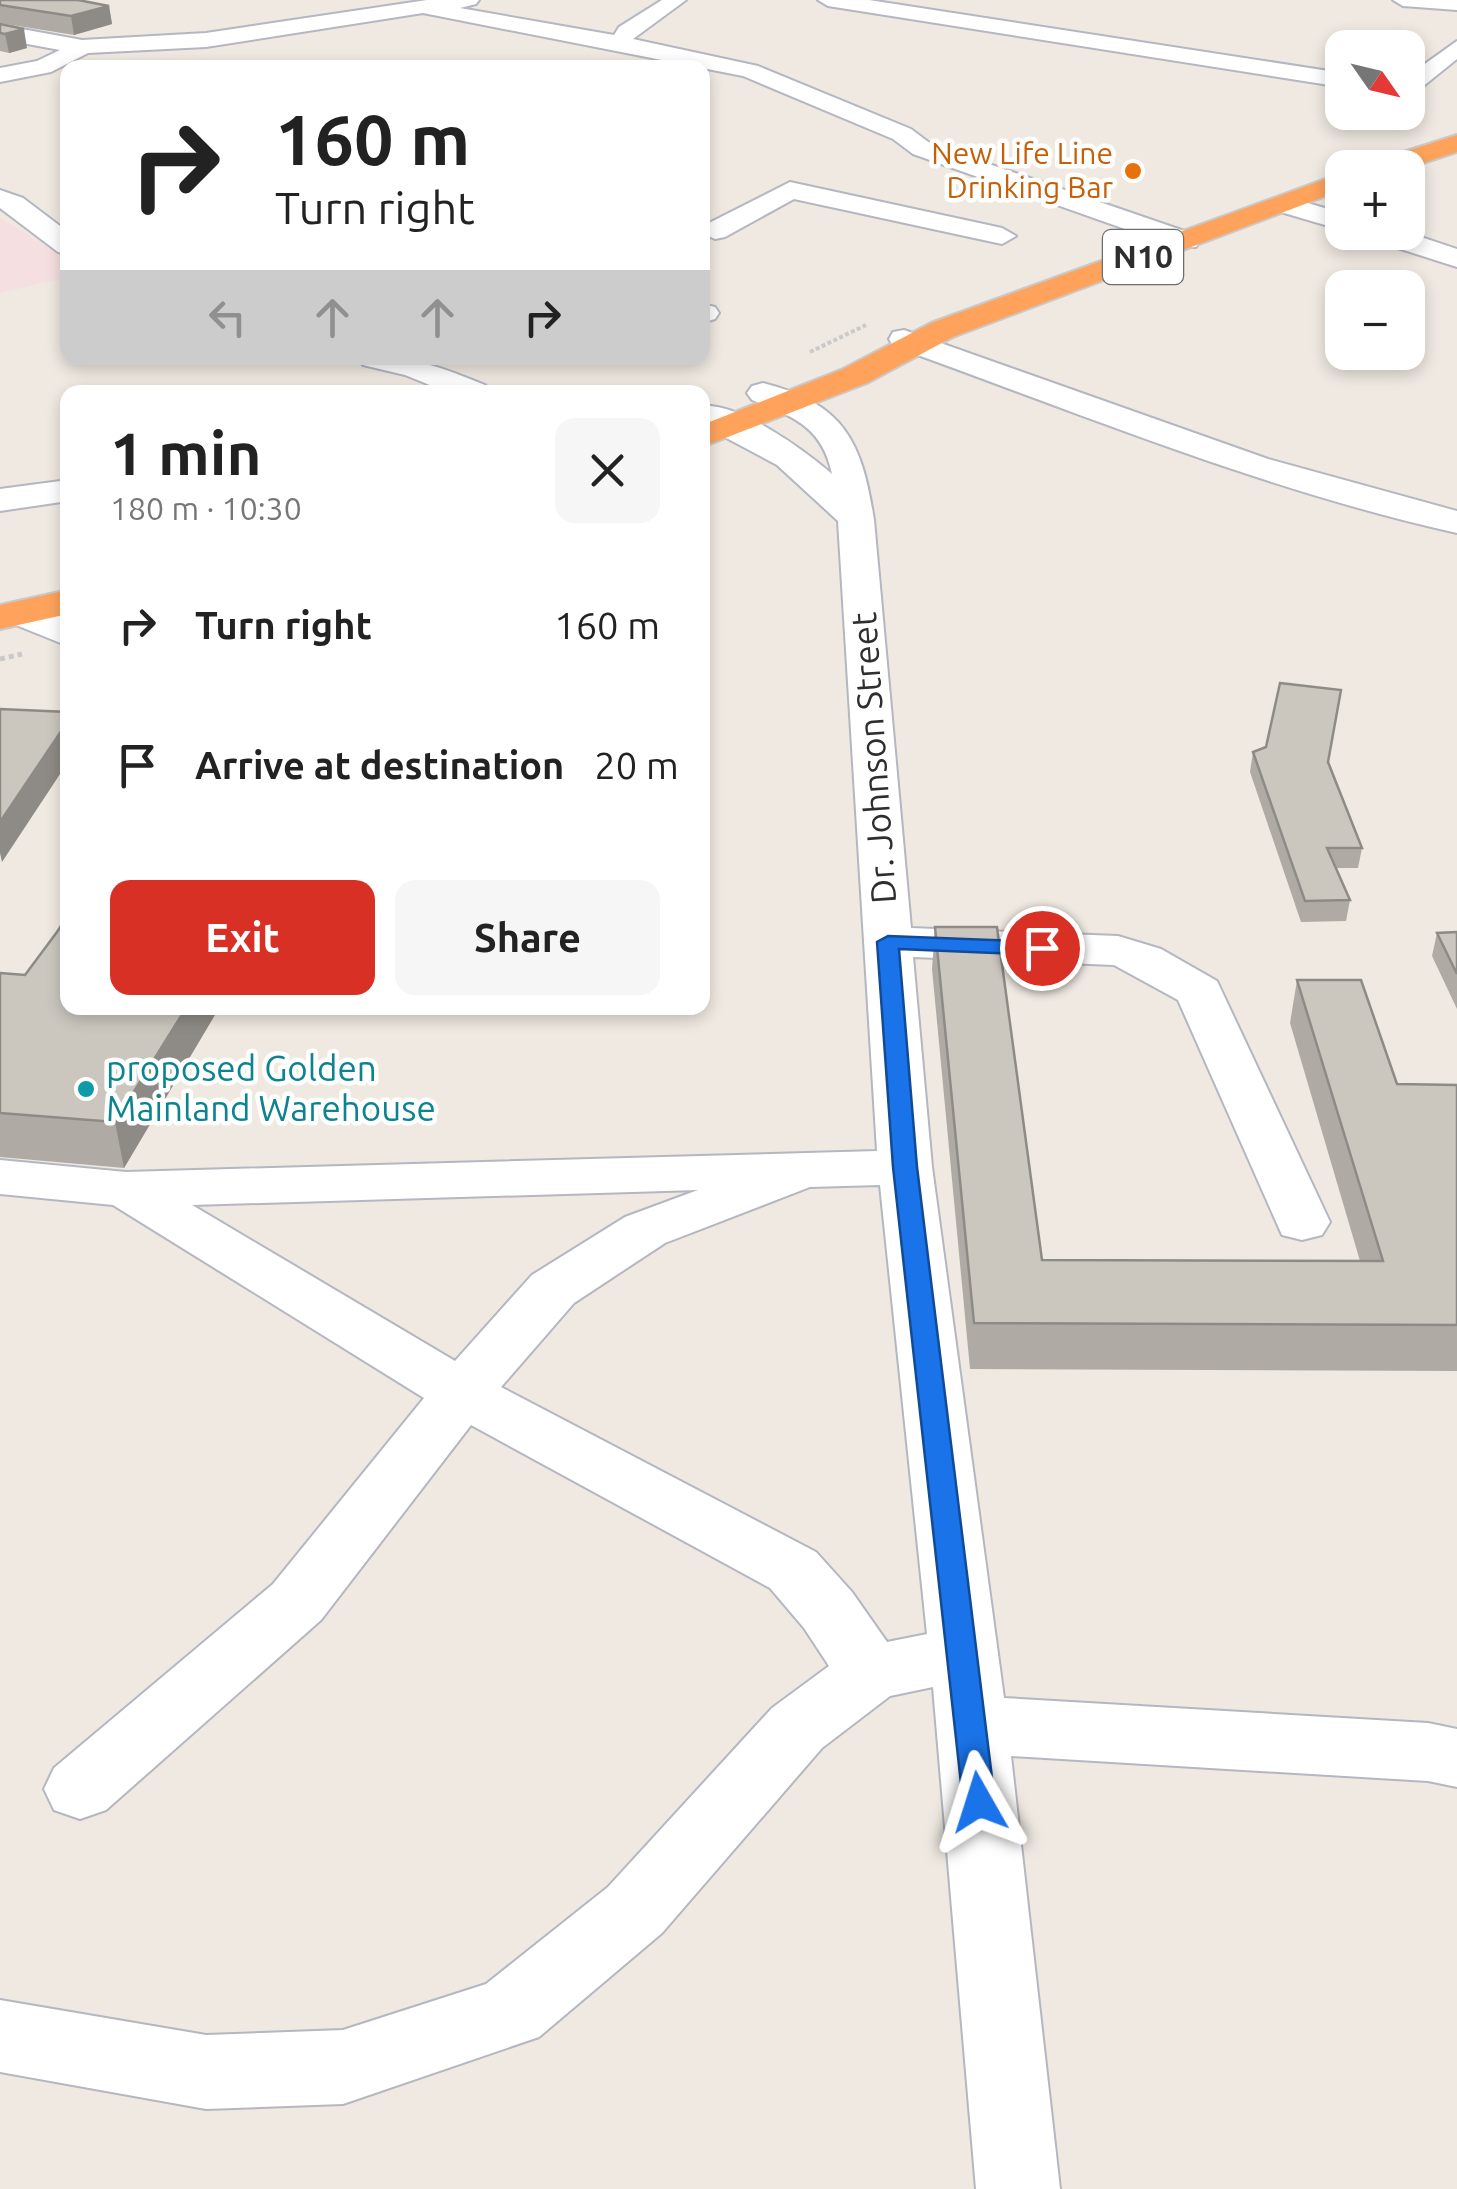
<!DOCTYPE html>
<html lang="en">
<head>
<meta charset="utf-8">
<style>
	body { margin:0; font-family:Ubuntu,sans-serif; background:#f6f6f6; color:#222; height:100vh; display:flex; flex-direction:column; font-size:38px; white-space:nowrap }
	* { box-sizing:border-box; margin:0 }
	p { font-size:32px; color:#767676 }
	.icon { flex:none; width:55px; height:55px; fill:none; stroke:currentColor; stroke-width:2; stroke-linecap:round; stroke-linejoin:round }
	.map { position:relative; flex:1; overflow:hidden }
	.drawer { position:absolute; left:60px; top:385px; width:650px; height:630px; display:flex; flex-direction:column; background:#fff; border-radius:20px; box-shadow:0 5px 15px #0003 }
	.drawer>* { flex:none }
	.top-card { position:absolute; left:60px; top:60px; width:650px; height:305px; border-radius:20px; box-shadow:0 5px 15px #0003; background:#fff; color:#222; overflow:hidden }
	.needle { width:65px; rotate:124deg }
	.controls { position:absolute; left:1325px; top:30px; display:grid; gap:20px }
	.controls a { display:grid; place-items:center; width:100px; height:100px; border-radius:20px; background:#fff; box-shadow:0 5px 15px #0003; font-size:50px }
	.pin { position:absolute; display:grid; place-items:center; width:85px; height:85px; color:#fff; margin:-42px; border:5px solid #fff; border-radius:50%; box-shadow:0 2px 10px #0007 }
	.me { position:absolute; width:110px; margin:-55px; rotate:354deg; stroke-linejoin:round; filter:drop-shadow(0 0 8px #0008) }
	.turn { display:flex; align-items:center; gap:35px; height:210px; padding:0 50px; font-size:45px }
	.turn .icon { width:130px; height:130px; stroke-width:2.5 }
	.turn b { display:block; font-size:70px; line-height:85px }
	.lanes { display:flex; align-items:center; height:95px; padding:0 50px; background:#0003; justify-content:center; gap:50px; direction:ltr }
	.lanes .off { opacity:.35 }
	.round { display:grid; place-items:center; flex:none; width:105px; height:105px; border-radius:20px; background:#f6f6f6 }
	.headline { display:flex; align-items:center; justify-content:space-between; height:170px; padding:0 50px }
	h1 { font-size:60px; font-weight:700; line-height:75px }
	.primary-button { display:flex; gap:20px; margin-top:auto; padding:20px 50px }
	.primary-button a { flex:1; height:115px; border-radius:20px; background:#d93025; color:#fff; font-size:40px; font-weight:700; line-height:115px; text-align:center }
	.primary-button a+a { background:#f6f6f6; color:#222 }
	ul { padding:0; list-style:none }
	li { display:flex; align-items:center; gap:30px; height:140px; padding:0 50px }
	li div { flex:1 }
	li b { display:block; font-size:38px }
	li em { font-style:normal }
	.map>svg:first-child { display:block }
</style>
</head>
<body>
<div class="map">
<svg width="1457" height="2189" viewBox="0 0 1457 2189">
	<rect width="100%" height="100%" fill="#efe9e1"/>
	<!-- medical -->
	<polygon fill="#f5dfe0" points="0,218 67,258 67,277 0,293"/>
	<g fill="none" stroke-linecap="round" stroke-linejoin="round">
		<!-- minor casing -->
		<g stroke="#b4b7c1" stroke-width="4">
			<g id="minor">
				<polygon points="427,0 479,0 476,4 460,8 614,35 619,27 662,0 686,0 633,39 758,66 911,129 931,144 1196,235 1200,241 1196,247 1176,247 913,154 893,139 743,76 423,13 206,47 88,53 51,72 0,82 0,68 37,61 60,50 0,39 0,25 82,40 206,33"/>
				<polygon points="818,0 869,0 1342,73 1342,87 828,6"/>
				<polygon points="1393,0 1457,0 1457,10 1403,6"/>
				<polygon points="1457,41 1457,59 1416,92 1408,94 1408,76"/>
				<polygon points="790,182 1002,228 1016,236 1002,244 794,199 725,237 715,239 702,233 705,225"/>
				<polygon points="0,190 23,198 68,232 68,254 58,252 0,208"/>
				<polygon points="1283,196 1342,213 1342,230 1274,210 1270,204"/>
				<polygon points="1363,232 1406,232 1457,249 1457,267 1366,238"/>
				<polygon points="702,304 715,307 719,313 715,319 702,323"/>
				<path d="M904,330L1268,459L1457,511V533C1264,490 1079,413 893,346L889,339L893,332Z"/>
				<path d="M358,358C410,355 438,366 485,385L490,392H447L405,375L363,365Z"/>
				<path d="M763,383C845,404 862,442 874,520L911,928L1118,936L1161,949L1217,981L1330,1222L1322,1235L1302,1240L1282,1235L1178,1000L1114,965L913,957L932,1167L1004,1698L1428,1723L1457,1729V1787L1428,1781L1011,1756L1060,2189H976L933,1687L890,1696L822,1748L662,1933L539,2037L343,2104L206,2109L0,2072V2000L206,2035L343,2030L486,1984L608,1887L772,1708L829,1666L804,1628L770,1588L471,1425L321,1620L106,1810L80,1819L54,1810L44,1789L54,1768L273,1584L424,1398L113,1205L0,1194V1160L126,1172L877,1151L838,521L777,465L702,425V406C740,403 804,450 832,474C822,426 793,417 752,400L747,393L752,386ZM880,1185L927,1634L887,1642L852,1592L816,1552L501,1387L574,1303L665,1243L810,1187ZM698,1190L625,1217L532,1275L455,1361L192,1205Z"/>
				<polygon points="68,480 68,501 0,511 0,489"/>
				<polygon points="20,601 68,619 68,646 6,621 1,613 6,605"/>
			</g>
		</g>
		<!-- highway casing -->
		<g stroke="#c9c9c9" stroke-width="4">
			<g id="highway">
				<polygon points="1457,135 1457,152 1408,168 1369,168 1372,162"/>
				<polygon points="1342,173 1342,190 953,337 867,383 702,447 702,425 843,369 931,323"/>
				<polygon points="68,590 68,614 0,629 0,605"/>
			</g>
		</g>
		<!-- path-far1 -->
		<polyline stroke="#c9c9c9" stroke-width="4" stroke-dasharray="4 2.5" stroke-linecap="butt" points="810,352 866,325"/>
		<!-- path -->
		<polyline stroke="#c9c9c9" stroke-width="5" stroke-dasharray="5 4" stroke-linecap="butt" points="0,659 22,654"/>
		<!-- minor -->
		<use href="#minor" fill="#fff" fill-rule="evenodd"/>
		<!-- highway -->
		<use href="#highway" fill="#ffa35c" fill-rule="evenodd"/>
	</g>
	<!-- wall -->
	<g fill="#afaba4">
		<polygon points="0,0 109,6 112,24 74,35 0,23"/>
		<polygon points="0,24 27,48 9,53 0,51"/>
		<polygon points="1253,752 1328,763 1362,848 1358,868 1336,868 1350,900 1346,921 1301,922 1250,772"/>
		<polygon points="935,927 1042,1260 1360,1261 1290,1023 1297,980 1397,1084 1457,1085 1457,1371 970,1369 932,969"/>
		<polygon points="1457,932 1457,1009 1432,956 1437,933"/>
		<polygon points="0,973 219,1008 124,1168 0,1157"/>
	</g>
	<!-- shaded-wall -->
	<g fill="#8e8b86">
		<polygon points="109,6 112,24 74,35 71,16"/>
		<polygon points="24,29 27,48 9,53 5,34"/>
		<polygon points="68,721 68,762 2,862 0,853 0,822"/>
		<polygon points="186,1008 219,1008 124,1168 115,1122"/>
	</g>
	<!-- building -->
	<g fill="#cbc7bf" stroke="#8e8b86" stroke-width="2.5">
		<polygon points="0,0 78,0 109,6 71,16 0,5"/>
		<polygon points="0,24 24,29 5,34 0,33"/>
		<polygon points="1280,683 1341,690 1328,762 1362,848 1327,848 1350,900 1305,901 1253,752 1266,747"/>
		<polygon points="0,709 68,712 68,721 0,822"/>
		<polygon points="68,915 68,1008 186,1008 115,1122 0,1113 0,973 25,975 57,932"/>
		<polygon points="935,927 997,927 1042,1260 1383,1261 1297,980 1361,980 1397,1084 1457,1085 1457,1325 974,1323"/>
		<polygon points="1457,932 1457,974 1437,933"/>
	</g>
	<!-- route -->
	<polygon fill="#1a73e8" stroke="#114b97" stroke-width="2.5" points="888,936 1042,942 1052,948 1042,955 899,949 917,1167 995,1802 990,1812 979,1816 968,1812 963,1802 893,1167 877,942"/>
	<!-- markers -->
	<circle fill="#e8710a" stroke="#fff" stroke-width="4" cx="1133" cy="171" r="10"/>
	<circle fill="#0f9aa8" stroke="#fff" stroke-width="4" cx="86" cy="1089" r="10"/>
	<g text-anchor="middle" stroke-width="9" stroke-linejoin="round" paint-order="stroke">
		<!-- far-food labels -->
		<g font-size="30" fill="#c56008" stroke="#fff" text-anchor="end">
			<text x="1113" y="164">New Life Line<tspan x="1113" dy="34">Drinking Bar</tspan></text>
		</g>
		<!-- shield labels -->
		<rect fill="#fff" stroke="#6d6d6d" stroke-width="2.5" x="1103" y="230" width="80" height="54" rx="8"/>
		<g font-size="32" font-weight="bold" fill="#2e2e2e">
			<text x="1143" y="268">N10</text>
		</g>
		<!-- street labels -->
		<g font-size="35" fill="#2e2e2e" stroke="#fff">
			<text transform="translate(874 758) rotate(-94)" y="12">Dr. Johnson Street</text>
		</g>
		<!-- culture labels -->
		<g font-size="35" fill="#0d838f" stroke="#fff" text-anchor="start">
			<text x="106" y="1081">proposed Golden<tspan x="106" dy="40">Mainland Warehouse</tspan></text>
		</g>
	</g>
</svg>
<div class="controls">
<a><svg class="needle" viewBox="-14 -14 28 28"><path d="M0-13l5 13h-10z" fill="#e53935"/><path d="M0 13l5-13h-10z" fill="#767676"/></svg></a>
<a>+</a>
<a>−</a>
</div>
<div class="pin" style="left:1042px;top:948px;background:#d93025"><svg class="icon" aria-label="arrive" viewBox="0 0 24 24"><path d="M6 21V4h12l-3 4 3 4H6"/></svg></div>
<svg class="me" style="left:979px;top:1802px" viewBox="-20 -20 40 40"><path d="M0-17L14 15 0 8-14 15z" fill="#1a73e8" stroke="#fff" stroke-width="4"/></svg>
<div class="top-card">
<div class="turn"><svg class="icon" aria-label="right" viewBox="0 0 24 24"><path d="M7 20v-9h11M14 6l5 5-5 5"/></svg><div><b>160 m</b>Turn right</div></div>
<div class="lanes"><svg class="icon off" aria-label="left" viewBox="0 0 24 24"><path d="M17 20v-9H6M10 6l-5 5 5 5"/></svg><svg class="icon off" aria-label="ahead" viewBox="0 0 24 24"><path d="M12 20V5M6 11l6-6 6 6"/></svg><svg class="icon off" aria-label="ahead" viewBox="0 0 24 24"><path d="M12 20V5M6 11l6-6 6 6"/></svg><svg class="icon" aria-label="right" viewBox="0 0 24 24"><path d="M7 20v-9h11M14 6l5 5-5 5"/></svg></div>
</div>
<section class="drawer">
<div class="headline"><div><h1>1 min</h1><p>180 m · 10:30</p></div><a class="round"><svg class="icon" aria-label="close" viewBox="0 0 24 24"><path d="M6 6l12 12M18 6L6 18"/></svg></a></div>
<ul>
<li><svg class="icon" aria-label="right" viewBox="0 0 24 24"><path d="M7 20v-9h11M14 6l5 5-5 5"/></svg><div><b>Turn right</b></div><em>160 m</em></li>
<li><svg class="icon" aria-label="arrive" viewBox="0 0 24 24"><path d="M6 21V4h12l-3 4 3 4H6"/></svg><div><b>Arrive at destination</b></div><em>20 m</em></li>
</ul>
<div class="primary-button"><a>Exit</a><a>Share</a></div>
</section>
</div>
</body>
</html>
